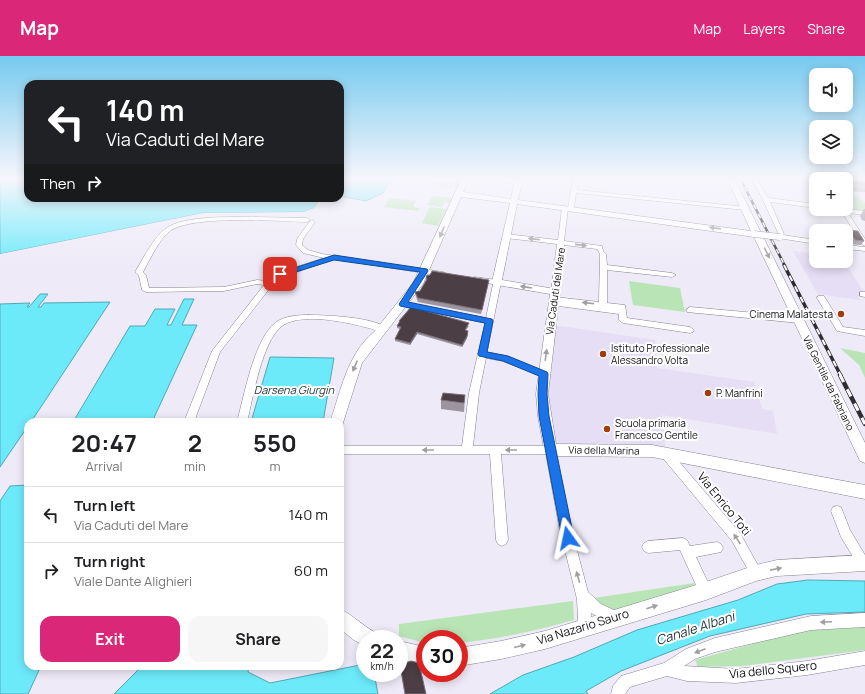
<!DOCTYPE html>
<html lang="en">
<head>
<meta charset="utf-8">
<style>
	body { margin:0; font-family:Manrope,sans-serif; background:#f6f6f6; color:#202124; height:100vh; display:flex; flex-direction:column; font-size:15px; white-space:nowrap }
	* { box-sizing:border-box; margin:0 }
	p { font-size:13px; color:#757577 }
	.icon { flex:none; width:22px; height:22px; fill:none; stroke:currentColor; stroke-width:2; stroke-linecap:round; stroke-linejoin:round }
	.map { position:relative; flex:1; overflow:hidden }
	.drawer { position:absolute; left:24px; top:362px; width:320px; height:252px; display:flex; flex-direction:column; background:#fff; border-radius:12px; box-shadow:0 2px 10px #0003 }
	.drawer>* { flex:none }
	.top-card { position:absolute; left:24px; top:24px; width:320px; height:122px; border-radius:12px; box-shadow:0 2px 10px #0003; background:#202124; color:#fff; overflow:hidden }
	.tools { position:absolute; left:809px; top:12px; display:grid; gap:8px }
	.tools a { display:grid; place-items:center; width:44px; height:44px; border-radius:8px; background:#fff; box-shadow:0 2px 10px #0003; font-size:20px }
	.speed { position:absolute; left:356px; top:574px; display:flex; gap:8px; font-size:20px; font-weight:700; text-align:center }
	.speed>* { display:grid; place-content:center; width:52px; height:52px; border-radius:50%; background:#fff; box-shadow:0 2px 10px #0003; line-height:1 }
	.speed small { font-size:10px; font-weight:400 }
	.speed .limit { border:6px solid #d22; background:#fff; color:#111 }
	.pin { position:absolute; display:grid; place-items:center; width:34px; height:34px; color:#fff; margin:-17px; border-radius:8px; box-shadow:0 2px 6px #0006 }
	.me { position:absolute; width:44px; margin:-22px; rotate:348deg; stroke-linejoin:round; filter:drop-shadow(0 0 3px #0008) }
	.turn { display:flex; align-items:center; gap:14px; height:84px; padding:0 16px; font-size:18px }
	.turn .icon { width:52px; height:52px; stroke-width:2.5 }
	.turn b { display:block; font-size:28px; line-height:34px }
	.then { display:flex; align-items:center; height:38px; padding:0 16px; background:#0003; gap:8px; font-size:15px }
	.eta { display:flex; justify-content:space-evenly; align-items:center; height:68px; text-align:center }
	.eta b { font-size:24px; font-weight:700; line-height:28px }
	.action { display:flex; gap:8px; margin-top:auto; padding:8px 16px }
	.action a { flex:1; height:46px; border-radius:12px; background:#db2777; color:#fff; font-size:16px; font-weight:700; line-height:46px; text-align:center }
	.action a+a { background:#f6f6f6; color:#202124 }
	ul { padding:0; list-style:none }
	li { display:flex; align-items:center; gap:12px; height:56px; padding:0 16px; border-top:1px solid #e0e0e0 }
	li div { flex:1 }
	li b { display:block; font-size:15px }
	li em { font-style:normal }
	header { display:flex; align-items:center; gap:24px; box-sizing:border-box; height:56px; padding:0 20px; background:#db2777; color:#fff }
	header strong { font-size:19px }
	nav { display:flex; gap:22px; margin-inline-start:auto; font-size:14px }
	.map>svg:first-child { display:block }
</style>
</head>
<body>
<header>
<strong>Map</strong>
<nav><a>Map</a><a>Layers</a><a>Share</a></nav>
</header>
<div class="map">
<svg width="865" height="638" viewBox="0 0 865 638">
	<rect width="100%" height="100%" fill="#eeeaf8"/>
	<!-- built -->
	<g fill="#e5def4">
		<polygon points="793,195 816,198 816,205 835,205 843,207 846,212 849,213 864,236 859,235 862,241 858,240 860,244 818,238"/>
		<polygon points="554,269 655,284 657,312 754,326 762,353 773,355 777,378 662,359 665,391 635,388 554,388 546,336"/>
	</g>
	<!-- green -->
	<g fill="#b9e5b6">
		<polygon points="444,122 463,122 458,132 438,130 439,127 442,127"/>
		<polygon points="846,139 859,141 865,147 865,156 846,153"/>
		<polygon points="432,140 452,142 450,147 445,146 442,151 427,149"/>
		<polygon points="390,142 416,145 413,151 420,152 418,155 384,151"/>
		<polygon points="430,151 446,153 438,170 422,167"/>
		<polygon points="629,225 680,232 685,256 633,249"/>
		<polygon points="840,292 865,297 865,322 859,309"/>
		<polygon points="694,527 696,532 617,555 604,552 594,542"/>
		<path d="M573,545L574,564C536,575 499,583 459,587V583H425V587L399,580V568Z"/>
		<polygon points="865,569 865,594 743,610 698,611 695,604 814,571"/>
	</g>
	<!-- water -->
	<g fill="#6ceafa" stroke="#51a8b5">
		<polygon points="0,122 28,122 28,142 321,142 314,152 303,156 203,157 0,198"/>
		<polygon points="393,122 383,137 366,145 340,140 340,123"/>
		<polygon points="40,238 48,238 38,251 41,251 44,247 110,246 31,366 28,366 28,370 0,411 0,248 30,247 27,251 29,251"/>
		<polygon points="184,243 194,243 182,269 197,269 152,366 73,366 130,270 145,270 155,253 175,253 167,269 171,269"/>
		<polygon points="270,301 334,302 323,366 251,366"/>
		<polygon points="28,429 28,610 41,610 28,638 0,638 0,445 10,430"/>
		<polygon points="808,524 865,525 865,556 806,558 710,580 621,615 586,635 588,638 490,638 523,619 574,601 637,574 738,544 777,528"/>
		<polygon points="365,608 365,617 374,617 378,638 114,638 142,610 249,610 248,616 270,627"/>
	</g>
	<!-- pier -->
	<polygon fill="#eeeaf8" points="321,142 323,143 316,154 304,158 204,159 0,200 0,198 203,157 303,156 314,152"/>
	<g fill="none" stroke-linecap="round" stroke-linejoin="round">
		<!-- minor casing -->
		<g stroke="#878390" stroke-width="1">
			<g id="minor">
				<polygon points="573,122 579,122 577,134 747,151 747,153 745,154 576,137 574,152 571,154 568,152 564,185 602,190 603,195 606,198 607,209 672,217 676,219 672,221 607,214 607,247 625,249 627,262 690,271 694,274 693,276 690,277 623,267 619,264 619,258 551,249 550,247 553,245 551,243 555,241 599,246 600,198 597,193 564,189 559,236 555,238 551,236 557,188 506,182 503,180 506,178 558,184 562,152 565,150 568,152"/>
				<polygon points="751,122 756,122 768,142 816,148 816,152 770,146 784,178 783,179 816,184 816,188 778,182 777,181 779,179 763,144"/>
				<polygon points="823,122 828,122 829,123 823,123"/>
				<polygon points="846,125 865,127 865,131 846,129"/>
				<polygon points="832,153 846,153 865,155 865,159 848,157 865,183 865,190 862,188 842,156"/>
				<path d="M256,161L307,162L310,164L307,166C278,165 192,159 170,175C160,182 149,205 143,216L146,219L149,232L224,231L257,224L267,225L271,219L324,202L303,197L296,189L297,183L310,165L312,164L315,166L303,183L302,189L308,194L322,198L443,216L447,218L443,220L334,203L277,223L220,296L194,366H184L212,295L264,229L257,228L224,235L146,236L142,234L139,220L135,216C143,203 153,182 165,173C182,159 234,161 256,161Z"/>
				<polygon points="846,189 865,191 865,195 846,193"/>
				<polygon points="474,221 497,224 501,226 487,296 507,300 547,316 548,318 544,321 502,305 486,302 479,337 473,390 550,390 554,391 574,483 588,536 601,548 618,556 620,561 618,566 613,568 591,557 590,573 588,578 583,580 578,578 576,573 578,563 577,543 559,470 546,398 501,398 508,484 506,488 502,490 498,488 496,484 490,398 340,398 340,390 462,390 469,337 485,267 403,250 399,248 403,246 486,262 493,228 474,225"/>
				<polygon points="860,236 865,236 865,241 860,240"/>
				<polygon points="818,240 824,240 843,271 865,274 865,280 837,275 817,242"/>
				<polygon points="690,251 799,261 803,264 799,267 687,256 686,254"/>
				<path d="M308,259C324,259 377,261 387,273L383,276C359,269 304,254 282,270C262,285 253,342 247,366H237C244,340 254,284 275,267C284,260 297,259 308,259Z"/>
				<polygon points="666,394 670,395 740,477 760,513 762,517 760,521 756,523 752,521 732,485 662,401 661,398 662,395"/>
				<polygon points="837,450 841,451 850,474 865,499 865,512 859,511 841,481 831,455 833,451"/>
				<polygon points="683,482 687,484 690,490 717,486 721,488 723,492 721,496 696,501 712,535 711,540 706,541 701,540 680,494 648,497 644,495 642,491 644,487 648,485"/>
				<polygon points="865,557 865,571 811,574 715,596 695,603 684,610 736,613 807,605 865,595 865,609 807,619 736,627 687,625 667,620 630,631 625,638 611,638 613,630 621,620 664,607 686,593 715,582 811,560"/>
			</g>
		</g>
		<!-- tertiary casing -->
		<g stroke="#878390" stroke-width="1">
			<g id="tertiary">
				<path d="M462,122H469L463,136L511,143L515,122H523L518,144L751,175L727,122H734L865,387V407L860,405L754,181L517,148L502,224L555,233L560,236L548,338L556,388L652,389L865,429V443L652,401L550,400L545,398L538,360L536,338L550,238L497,229L492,226L510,147L461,141L423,228L362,307L342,370H340V366H330C341,335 347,298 374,276L413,227Z"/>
				<polygon points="865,499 865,515 777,520 756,525 706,544 545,593 501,603 459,610 459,592 501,585 545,575 706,526 756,509 777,504"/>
				<path d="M340,553C353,559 363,570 376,577L379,583H365V590L354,584L340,573Z"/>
				<polygon points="399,585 425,591 425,609 399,603"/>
			</g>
		</g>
		<!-- minor -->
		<use href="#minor" fill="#fff" fill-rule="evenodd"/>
		<!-- tertiary -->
		<use href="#tertiary" fill="#fff" fill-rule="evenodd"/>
		<!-- rail-far2 casing -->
		<g stroke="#2f2d33" stroke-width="2.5">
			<polyline id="rail-far2" points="740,122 785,210"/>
		</g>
		<!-- rail-far1 casing -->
		<g stroke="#2f2d33" stroke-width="3.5">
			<polyline id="rail-far1" points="784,209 841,320"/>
		</g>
		<!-- rail casing -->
		<g stroke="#2f2d33" stroke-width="4.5">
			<polyline id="rail" points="840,319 865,368"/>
		</g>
		<!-- rail-far2 -->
		<use href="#rail-far2" stroke="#fff" stroke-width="1.5" stroke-dasharray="5" stroke-linecap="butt"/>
		<!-- rail-far1 -->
		<use href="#rail-far1" stroke="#fff" stroke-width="2" stroke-dasharray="6" stroke-linecap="butt"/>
		<!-- rail -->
		<use href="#rail" stroke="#fff" stroke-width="3" stroke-dasharray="8" stroke-linecap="butt"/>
		<!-- minor-bridge casing -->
		<g stroke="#878390" stroke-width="7" stroke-linecap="butt">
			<polyline id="minor-bridge" points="754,178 780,181"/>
		</g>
		<!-- minor-bridge -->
		<use href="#minor-bridge" stroke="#fff" stroke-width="6"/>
	</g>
	<!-- wall -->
	<g fill="#9c949e">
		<polygon points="851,124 865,126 865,136 850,135 847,131"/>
		<polygon points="864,153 865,153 865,165 862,164 860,160"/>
		<polygon points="849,174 864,185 861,189 851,188 846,179"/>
		<polygon points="426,220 488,229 481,258 418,246 416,241 415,236 420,235 426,225"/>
		<polygon points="399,265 469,270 466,274 468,277 467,282 462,291 417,278 410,289 395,285 395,283 400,273 397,272 397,270 399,267"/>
		<polygon points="465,339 464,356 441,353 441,344"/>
	</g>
	<!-- shaded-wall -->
	<g fill="#7c727a">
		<polygon points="468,275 467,282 462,291 462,289"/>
		<polygon points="417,276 417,278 410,289 410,287"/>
	</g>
	<!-- building -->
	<g fill="#4b3e44" stroke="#7c727a">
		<polygon points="851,124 865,126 865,129 854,128"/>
		<polygon points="849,174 858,175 864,185 855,184"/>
		<polygon points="432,215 489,224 482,254 418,242 415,236 420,235 427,223 426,220 430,219"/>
		<polygon points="411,251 469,267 465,274 468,275 467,280 462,289 417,276 410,287 395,283 401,271 397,270 400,265 399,265"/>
		<polygon points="443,337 465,339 464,347 441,344"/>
		<polygon points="411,605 419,607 426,638 405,638 400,609"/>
	</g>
	<!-- one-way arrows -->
	<defs><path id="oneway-solid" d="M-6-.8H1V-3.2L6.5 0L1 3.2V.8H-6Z"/></defs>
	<g fill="#a09fa1">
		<use href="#oneway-solid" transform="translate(715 172) rotate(-172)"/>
		<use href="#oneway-solid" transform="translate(442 176) rotate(114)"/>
		<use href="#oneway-solid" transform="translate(534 183) rotate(-173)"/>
		<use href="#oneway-solid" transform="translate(581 189) rotate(6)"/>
		<use href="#oneway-solid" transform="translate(767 197) rotate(64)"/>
		<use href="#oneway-solid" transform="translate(526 231) rotate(-171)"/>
		<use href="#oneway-solid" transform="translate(588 247) rotate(-173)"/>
		<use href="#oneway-solid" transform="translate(546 299) rotate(-82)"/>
		<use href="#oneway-solid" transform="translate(355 310) rotate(113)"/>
		<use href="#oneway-solid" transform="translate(428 394) rotate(180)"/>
		<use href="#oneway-solid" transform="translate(511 394) rotate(180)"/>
		<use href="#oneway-solid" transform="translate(737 483) rotate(-123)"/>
		<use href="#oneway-solid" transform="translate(776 513) rotate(-11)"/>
		<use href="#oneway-solid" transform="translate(578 521) rotate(-106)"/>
		<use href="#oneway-solid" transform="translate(652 551) rotate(-17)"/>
		<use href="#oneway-solid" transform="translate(826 566) rotate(178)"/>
		<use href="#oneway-solid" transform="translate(520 590) rotate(-14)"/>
		<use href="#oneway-solid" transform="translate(700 595) rotate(159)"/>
	</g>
	<!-- sky -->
	<linearGradient id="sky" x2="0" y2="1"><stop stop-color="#76caef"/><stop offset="0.58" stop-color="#f7f6fc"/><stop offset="1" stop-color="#f7f6fc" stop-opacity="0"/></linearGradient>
	<rect width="865" height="212" fill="url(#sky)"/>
	<!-- route -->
	<polygon fill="#1a73e8" stroke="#114b97" points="334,199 427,213 428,215 408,246 492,263 493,265 487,296 508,300 547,316 548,318 547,338 549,360 574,482 572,486 568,488 564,486 562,482 539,360 538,338 539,320 503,305 479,300 478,298 485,267 400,250 399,248 420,216 334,204 283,220 280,220 276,218"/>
	<!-- markers -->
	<g fill="#a13c0f" stroke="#fff" stroke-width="1.5">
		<circle cx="841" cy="258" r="4"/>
		<circle cx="603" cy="298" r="4"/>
		<circle cx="708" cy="337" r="4"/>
		<circle cx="607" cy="373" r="4"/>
	</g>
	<g text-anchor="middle" stroke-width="4" stroke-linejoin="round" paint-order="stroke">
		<!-- street labels -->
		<g font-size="10" fill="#110f14" stroke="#fff">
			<text transform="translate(555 235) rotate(-82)" y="4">Via Caduti del Mare</text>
			<text transform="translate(829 327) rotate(64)" y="4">Via Gentile da Fabriano</text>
			<text transform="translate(604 394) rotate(1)" y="4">Via della Marina</text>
		</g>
		<!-- poi labels -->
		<g font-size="10" fill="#110f14" stroke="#fff" text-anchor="start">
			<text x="833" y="262" text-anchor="end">Cinema Malatesta</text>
			<text x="611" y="296">Istituto Professionale<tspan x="611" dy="12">Alessandro Volta</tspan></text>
			<text x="716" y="341">P. Manfrini</text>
			<text x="615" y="371">Scuola primaria<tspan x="615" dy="12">Francesco Gentile</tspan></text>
		</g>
		<!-- water labels -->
		<g font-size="11" font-style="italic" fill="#21383b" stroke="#fff">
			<text x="294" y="338">Darsena Giurgin</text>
		</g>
		<!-- near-street labels -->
		<g font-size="12" fill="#110f14" stroke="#fff">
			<text transform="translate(724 448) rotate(51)" y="4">Via Enrico Toti</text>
			<text transform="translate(583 571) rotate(-17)" y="4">Via Nazario Sauro</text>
			<text transform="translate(773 614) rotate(-6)" y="4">Via dello Squero</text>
		</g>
		<!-- near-water labels -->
		<g font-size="13" font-style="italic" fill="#21383b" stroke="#fff">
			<text transform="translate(695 572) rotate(-18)" y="5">Canale Albani</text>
		</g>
	</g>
</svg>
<div class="tools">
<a><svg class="icon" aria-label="sound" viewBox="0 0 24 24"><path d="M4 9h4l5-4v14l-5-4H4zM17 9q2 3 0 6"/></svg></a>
<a><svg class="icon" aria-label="layers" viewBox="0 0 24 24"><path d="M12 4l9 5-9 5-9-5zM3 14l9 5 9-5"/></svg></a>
<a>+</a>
<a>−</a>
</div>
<div class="speed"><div>22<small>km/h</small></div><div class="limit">30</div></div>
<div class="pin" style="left:280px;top:218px;background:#d93025"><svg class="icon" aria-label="arrive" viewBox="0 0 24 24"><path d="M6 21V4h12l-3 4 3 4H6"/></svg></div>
<svg class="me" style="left:568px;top:482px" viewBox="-20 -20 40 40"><path d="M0-17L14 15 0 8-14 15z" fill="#1a73e8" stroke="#fff" stroke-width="4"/></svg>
<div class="top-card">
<div class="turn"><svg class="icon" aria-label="left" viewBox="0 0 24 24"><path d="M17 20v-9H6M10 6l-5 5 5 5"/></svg><div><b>140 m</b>Via Caduti del Mare</div></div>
<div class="then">Then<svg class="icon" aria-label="right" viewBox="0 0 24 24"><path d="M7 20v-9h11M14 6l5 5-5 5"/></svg></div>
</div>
<section class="drawer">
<div class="eta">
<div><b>20:47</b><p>Arrival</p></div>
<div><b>2</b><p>min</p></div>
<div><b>550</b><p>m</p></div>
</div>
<ul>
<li><svg class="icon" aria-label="left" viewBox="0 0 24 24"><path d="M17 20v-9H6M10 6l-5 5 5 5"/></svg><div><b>Turn left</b><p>Via Caduti del Mare</p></div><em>140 m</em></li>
<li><svg class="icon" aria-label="right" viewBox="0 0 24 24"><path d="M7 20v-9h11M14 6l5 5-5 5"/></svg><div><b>Turn right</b><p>Viale Dante Alighieri</p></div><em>60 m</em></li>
</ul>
<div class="action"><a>Exit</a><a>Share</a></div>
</section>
</div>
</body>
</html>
